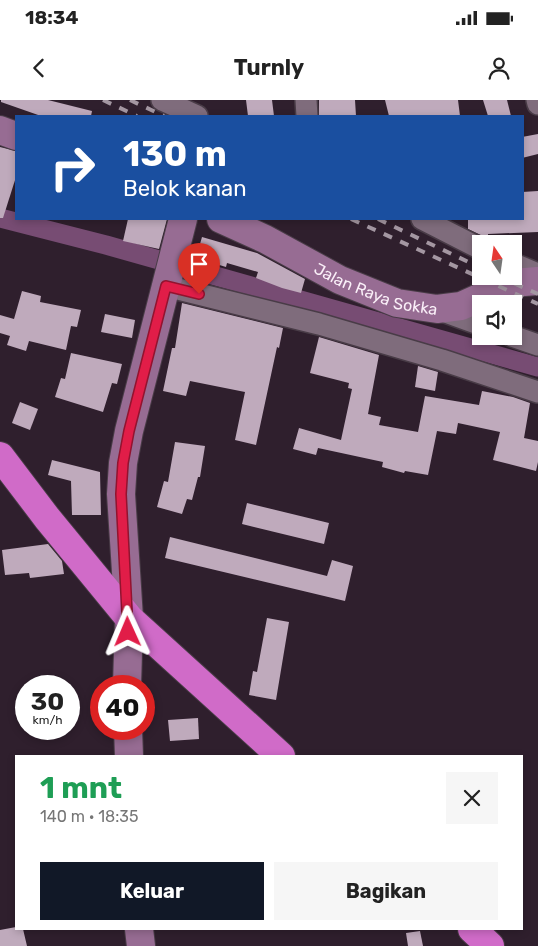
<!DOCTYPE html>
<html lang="id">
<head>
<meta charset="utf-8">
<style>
	body { margin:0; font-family:Rubik,sans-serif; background:#f6f6f6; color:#222; height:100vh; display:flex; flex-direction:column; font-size:19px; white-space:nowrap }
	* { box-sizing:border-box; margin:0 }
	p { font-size:16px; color:#767676 }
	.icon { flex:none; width:28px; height:28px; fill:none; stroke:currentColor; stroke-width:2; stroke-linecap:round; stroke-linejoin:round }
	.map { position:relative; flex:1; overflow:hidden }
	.sheet { position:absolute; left:15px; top:655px; width:508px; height:175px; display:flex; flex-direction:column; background:#fff; border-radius:0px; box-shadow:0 2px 8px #0003 }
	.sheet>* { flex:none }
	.top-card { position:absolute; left:15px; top:15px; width:509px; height:105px; border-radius:0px; box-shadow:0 2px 8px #0003; background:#1a4fa0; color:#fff; overflow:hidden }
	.needle { width:32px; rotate:347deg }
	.buttons { position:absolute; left:472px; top:135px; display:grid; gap:10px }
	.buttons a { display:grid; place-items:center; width:50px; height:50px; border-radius:0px; background:#fff; box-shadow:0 2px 8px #0003; font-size:25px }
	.speed { position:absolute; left:15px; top:575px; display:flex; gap:10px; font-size:25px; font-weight:700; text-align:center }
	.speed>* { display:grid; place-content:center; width:65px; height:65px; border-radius:50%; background:#fff; box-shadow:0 2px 8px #0003; line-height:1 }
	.speed small { font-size:12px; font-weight:400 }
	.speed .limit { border:8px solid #d22; background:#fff; color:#111 }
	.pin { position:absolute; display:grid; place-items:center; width:42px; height:42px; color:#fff; margin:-51px -21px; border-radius:50% 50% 50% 0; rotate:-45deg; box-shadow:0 0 5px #0007 }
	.pin .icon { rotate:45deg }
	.me { position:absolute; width:55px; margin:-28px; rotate:359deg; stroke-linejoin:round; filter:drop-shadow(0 0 4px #0008) }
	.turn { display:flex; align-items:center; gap:18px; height:105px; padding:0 25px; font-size:22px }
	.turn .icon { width:65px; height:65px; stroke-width:2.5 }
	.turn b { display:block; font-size:35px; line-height:42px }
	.round { display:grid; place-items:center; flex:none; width:52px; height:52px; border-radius:0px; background:#f6f6f6 }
	.summary { display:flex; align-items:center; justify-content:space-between; height:85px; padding:0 25px }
	h1 { font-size:30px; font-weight:700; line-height:38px; color:#1e9e55 }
	.primary-button { display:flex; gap:10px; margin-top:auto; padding:10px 25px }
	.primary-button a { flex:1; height:58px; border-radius:0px; background:#111827; color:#fff; font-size:20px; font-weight:700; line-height:58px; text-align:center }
	.primary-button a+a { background:#f6f6f6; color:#222 }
	.status { display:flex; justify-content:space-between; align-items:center; height:35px; padding:0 25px; background:#fff; direction:ltr }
	.status svg { height:14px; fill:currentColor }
	header { display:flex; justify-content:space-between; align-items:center; height:65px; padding:0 25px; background:#fff; font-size:22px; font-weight:700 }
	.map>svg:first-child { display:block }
</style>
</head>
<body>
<div class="status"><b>18:34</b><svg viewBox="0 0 49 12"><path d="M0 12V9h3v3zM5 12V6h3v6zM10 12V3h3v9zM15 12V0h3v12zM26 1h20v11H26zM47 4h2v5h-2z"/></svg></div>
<header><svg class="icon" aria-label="back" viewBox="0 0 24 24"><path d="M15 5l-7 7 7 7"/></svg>Turnly<svg class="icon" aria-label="person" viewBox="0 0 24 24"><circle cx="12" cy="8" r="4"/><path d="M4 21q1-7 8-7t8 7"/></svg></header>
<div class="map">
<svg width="538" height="846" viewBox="0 0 538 846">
	<rect width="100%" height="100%" fill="#2f1f2d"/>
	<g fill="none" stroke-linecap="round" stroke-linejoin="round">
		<!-- canal -->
		<polyline stroke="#774c73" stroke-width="19" points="0,118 106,145 538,267"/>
	</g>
	<!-- building -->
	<g fill="#bfaabc">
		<polygon points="1,0 48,0 92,11 91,16 41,16 1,2"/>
		<polygon points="246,0 272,0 274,16 248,16"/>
		<polygon points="319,0 355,0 356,16 319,16"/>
		<polygon points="385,0 458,0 460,16 389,16"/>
		<polygon points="483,0 507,0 511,16 488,16"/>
		<polygon points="538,34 538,54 522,58 522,37"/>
		<polygon points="0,47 16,51 16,77 3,118 0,118"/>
		<polygon points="538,91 538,132 488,134 488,137 485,137 468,129 468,119 522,119 522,92"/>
		<polygon points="128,119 167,119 159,149 123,141"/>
		<polygon points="202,137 257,153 305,179 301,193 282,188 256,178 258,172 227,163 226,167 196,158"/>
		<polygon points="22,191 41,196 40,202 81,210 77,227 71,226 66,250 29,241 26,251 7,245 10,236 0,233 0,215 14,219"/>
		<polygon points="182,203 283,228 279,248 277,247 256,345 235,340 245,292 190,281 186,296 163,291 172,248 175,248"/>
		<polygon points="105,214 135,220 132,238 101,232"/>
		<polygon points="319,237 379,255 368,314 381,317 379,325 418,332 425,296 479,305 482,291 513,297 530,303 524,338 538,341 538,362 536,371 493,360 500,332 458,323 456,334 437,331 428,375 405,371 404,373 382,367 383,362 318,348 316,355 293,349 299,328 341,340 352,289 348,288 349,283 310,273"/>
		<polygon points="71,253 122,264 117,284 112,283 103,312 55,297 61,278 65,279"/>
		<polygon points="418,266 438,272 435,291 415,287"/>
		<polygon points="20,302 38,309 30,330 12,323"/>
		<polygon points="175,342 205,346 200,377 198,377 192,400 187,399 182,414 157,407 164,381 168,382"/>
		<polygon points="52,360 100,372 101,415 72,415 71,381 48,375"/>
		<polygon points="247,403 329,423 324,444 242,424"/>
		<polygon points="170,437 327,476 332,460 353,466 345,501 165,458"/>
		<polygon points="48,444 62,461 64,474 30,478 29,473 5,475 2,450"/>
		<polygon points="267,518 289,522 276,600 249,595 253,571 257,572"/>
		<polygon points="198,618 199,639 170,641 168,620"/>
		<polygon points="16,827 16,829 23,829 27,846 0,846 0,830"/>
		<polygon points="420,831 423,846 408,846 406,833"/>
	</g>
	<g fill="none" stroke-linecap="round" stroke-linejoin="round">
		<!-- street casing -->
		<g stroke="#493c47" stroke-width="24">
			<g id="street">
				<polyline points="162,0 197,16"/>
				<polyline points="306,0 307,16"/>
				<polyline points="537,0 538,4"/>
				<polyline points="422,119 481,149"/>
				<polyline points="514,164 538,174"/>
				<polyline points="166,186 319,224 442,260 538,292"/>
				<polyline points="437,209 481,225"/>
				<polyline points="512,236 538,245"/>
			</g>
		</g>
		<!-- secondary casing -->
		<g stroke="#493c47" stroke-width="30">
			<g id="secondary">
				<polyline points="0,30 16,36"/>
				<path id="s1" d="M221,119L265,139L340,180L397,203L437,209L461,206L512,183L538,181"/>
				<polyline points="127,586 129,518 121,394 123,363 129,331 183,119"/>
				<polyline points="128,629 129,656"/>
				<polyline points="139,829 141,846"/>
			</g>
		</g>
		<!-- highway casing -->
		<g stroke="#493c47" stroke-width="30">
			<g id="highway">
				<polyline points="0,356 47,418 129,518 281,656"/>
				<polyline points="472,829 490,846"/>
			</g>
		</g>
		<!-- street -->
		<use href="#street" stroke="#7f6c7c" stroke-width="21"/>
		<!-- secondary -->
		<use href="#secondary" stroke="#976c93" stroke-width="28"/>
		<!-- highway -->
		<use href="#highway" stroke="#d06bc8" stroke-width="28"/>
		<!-- rail -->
		<g stroke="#a497a2" stroke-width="4" stroke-dasharray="9 9" stroke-linecap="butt">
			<polyline points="103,0 137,16"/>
			<polyline points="130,0 164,16"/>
			<polyline points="351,119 538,204"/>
			<polyline points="378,119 481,168"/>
			<polyline points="498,176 538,194"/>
		</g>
	</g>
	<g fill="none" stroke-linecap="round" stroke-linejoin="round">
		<!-- route casing -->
		<g stroke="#92132f" stroke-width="12">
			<polyline id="route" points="128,532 121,394 123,363 129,331 166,186 199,194"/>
		</g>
		<!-- route -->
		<use href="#route" stroke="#e11d48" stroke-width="9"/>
	</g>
	<g text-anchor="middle" stroke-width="5" stroke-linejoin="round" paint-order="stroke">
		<!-- street labels -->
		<g font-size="16" fill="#faeff8" stroke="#251623">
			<text dy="6" stroke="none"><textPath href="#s1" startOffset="171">Jalan Raya Sokka</textPath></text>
		</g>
	</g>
</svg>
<div class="buttons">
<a><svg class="needle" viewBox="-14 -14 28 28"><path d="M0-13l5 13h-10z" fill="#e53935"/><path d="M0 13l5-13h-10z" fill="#767676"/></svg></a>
<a><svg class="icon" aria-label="sound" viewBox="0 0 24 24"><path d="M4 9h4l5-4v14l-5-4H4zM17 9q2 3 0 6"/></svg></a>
</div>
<div class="speed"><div>30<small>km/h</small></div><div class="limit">40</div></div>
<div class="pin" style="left:199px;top:194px;background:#d93025"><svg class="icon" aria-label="arrive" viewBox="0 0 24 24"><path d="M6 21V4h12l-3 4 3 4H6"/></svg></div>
<svg class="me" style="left:128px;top:532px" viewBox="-20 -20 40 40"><path d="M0-17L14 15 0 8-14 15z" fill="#e11d48" stroke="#fff" stroke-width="4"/></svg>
<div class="top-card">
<div class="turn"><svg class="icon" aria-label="right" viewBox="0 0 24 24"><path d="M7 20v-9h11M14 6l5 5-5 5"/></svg><div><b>130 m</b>Belok kanan</div></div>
</div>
<section class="sheet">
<div class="summary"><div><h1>1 mnt</h1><p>140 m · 18:35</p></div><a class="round"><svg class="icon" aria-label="close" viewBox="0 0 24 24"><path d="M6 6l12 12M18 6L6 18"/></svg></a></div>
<div class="primary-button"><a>Keluar</a><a>Bagikan</a></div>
</section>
</div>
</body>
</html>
